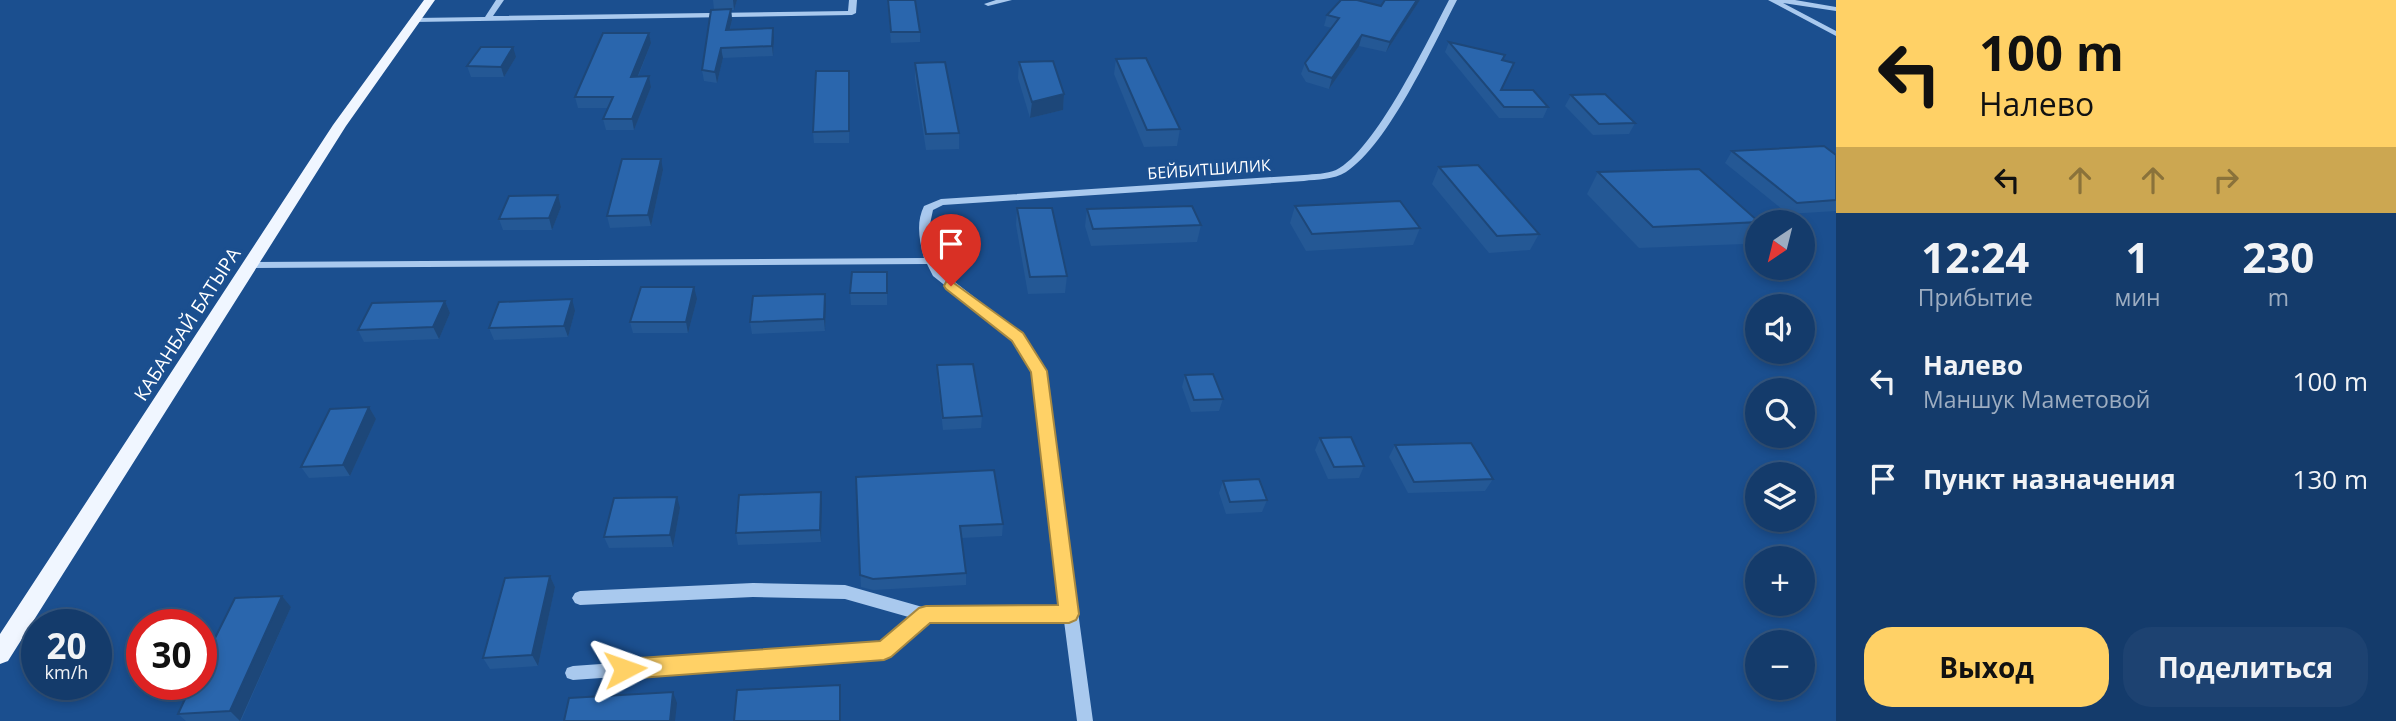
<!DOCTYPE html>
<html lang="ru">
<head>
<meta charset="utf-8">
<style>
	body { margin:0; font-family:"Open Sans",sans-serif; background:#1d4271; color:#f1f3f6; height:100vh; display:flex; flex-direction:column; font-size:26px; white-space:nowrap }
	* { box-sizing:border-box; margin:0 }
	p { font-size:23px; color:#9dadc1 }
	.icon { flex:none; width:38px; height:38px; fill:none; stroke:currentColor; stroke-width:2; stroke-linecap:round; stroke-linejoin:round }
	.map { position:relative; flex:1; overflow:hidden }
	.panel { display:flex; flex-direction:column; background:#143b6b; width:560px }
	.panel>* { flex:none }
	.hud { background:#ffd166; color:#111; overflow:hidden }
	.needle { width:46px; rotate:215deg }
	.tools { position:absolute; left:1745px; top:210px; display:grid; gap:14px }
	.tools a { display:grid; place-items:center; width:70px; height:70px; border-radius:50%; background:#143b6b; box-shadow:0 4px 10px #0003,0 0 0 2px #33557e; font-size:35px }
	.speed { position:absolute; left:21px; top:609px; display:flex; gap:14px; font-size:35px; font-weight:700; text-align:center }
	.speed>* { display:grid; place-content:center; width:91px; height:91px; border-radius:50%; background:#143b6b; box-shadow:0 4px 10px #0003,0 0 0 2px #33557e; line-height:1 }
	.speed small { font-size:18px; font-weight:400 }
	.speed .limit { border:10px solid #d22; background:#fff; color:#111 }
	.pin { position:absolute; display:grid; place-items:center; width:60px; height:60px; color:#fff; margin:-72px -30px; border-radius:50% 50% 50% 0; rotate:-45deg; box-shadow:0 0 7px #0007 }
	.pin .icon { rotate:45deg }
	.me { position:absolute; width:77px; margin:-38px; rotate:86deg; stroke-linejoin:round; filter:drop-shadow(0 0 5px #0008) }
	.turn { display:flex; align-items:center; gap:24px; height:147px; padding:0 28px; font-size:32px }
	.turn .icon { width:91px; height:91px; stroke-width:2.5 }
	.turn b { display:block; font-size:49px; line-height:60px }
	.lanes { display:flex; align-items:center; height:66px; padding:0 28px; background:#0003; justify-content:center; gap:35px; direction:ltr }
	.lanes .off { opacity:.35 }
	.eta { display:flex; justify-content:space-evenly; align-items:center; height:119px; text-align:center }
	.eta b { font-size:42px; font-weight:700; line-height:49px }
	.cta { display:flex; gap:14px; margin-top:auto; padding:14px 28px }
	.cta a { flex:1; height:80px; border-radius:28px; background:#ffd166; color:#111; font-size:28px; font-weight:700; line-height:80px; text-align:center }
	.cta a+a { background:#1d4271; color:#f1f3f6 }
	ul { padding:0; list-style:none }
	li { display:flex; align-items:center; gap:21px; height:98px; padding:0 28px }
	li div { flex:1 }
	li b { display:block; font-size:26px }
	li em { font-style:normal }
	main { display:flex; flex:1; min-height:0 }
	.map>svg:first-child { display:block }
</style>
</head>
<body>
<main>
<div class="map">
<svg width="1836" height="721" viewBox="0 0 1836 721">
	<rect width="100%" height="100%" fill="#1b4f8f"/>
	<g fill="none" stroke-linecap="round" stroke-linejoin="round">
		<!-- minor -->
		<g fill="#a9c9ee" fill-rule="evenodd">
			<polygon points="496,0 504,0 493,16 848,11 849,0 857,0 856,13 852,15 415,22 411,20 415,18 485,17"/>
			<polygon points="996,0 1012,0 988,6 984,4"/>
			<path d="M1449,0H1457C1433,46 1388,145 1346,172C1334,180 1317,179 1304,181L943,205L933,210L930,224L931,241L942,272L1022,334L1045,371L1093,721H1077L1064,621L929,622L890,656L884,658L573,680L567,678L565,673L567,668L573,666L881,644L912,618L845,599L753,597L580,605L575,603L572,598L575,593L580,591L753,583L845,585L926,608L1062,607L1033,371L1014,340L933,276L927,264L250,268L244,265L250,262L924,258C919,240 916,222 924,206L941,199L1304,175C1314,174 1327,174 1336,170C1375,151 1428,40 1449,0Z"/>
			<polygon points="1768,0 1795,0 1836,7 1836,11 1783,3 1836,31 1836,36"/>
		</g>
		<!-- major -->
		<polygon fill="#f0f6ff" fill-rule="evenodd" points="424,0 435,0 346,126 8,661 0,664 0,634 333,125"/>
	</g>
	<!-- wall -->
	<g fill="#245895">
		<polygon points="713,0 737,0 734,10 731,10 732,20 730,29 773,28 774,38 773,56 723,58 717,83 704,81 702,70 714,10"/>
		<polygon points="887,0 915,0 920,32 920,42 891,43"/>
		<polygon points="1385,0 1420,0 1386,52 1359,46 1329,89 1306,82 1301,74 1305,63 1332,28 1324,26 1327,15 1381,6"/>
		<polygon points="649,33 651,43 638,77 649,76 651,87 634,130 606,130 603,119 608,108 578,108 575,97"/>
		<polygon points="1449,42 1502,90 1548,107 1543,118 1499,118 1445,52"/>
		<polygon points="516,57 504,77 471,77 467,66"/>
		<polygon points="1116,59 1180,129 1177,146 1144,147 1114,74"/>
		<polygon points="1019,62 1064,94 1063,110 1030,118 1018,78"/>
		<polygon points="915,63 959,133 959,149 926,150 915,79"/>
		<polygon points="849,71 849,143 814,143 813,132"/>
		<polygon points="1571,95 1635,123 1629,134 1593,135 1565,106"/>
		<polygon points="1732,151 1836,155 1836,211 1788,214 1725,163"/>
		<polygon points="1439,167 1539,234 1530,250 1489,253 1432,184"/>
		<polygon points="663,170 651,226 610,228 607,216"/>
		<polygon points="1598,172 1757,222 1757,226 1744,244 1639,248 1587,194"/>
		<polygon points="558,195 561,207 552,230 503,230 499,219"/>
		<polygon points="1295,206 1420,228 1413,245 1306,251 1290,223"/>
		<polygon points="1017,208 1067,276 1065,293 1028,294 1016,225"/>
		<polygon points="1087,209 1201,225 1197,242 1091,246 1085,226"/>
		<polygon points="887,272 887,305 851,305 850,293"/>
		<polygon points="697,299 688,333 633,333 630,322"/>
		<polygon points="445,301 450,313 439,339 364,342 358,330"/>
		<polygon points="826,305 825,331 752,334 750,322"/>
		<polygon points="575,311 568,337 494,340 489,328"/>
		<polygon points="937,365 982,416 981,428 943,430 937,377"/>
		<polygon points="1185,375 1223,399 1219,411 1191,412 1182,387"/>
		<polygon points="369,407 376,419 350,476 309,478 301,467"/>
		<polygon points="1320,438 1364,466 1359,478 1328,479 1315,450"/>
		<polygon points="1395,445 1493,479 1485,491 1408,493 1389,457"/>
		<polygon points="856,477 1003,524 1002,536 962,538 966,573 966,585 873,590 861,587"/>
		<polygon points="1223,481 1267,500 1262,512 1226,514 1219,493"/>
		<polygon points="822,504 821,542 738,545 736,533"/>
		<polygon points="680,508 673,547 609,548 604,537"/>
		<polygon points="550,576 555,587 538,666 490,669 483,658"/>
		<polygon points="282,596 291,607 241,721 186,721 178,714"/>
	</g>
	<!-- shaded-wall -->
	<g fill="#1d4779">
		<polygon points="733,0 737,0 734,10"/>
		<polygon points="1417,0 1420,0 1386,52 1390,42"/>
		<polygon points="731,9 732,20 727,40 726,30"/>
		<polygon points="773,28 774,38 773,56 772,46"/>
		<polygon points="649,33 651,43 633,88 631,77"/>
		<polygon points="1362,35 1359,46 1329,89 1332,78"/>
		<polygon points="513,47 516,57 504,77 501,67"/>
		<polygon points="721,48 723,58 717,83 715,72"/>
		<polygon points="649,76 651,87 634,130 632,119"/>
		<polygon points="1064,94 1063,110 1030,118 1032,102"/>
		<polygon points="661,159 663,170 651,226 648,215"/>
		<polygon points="558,195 561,207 552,230 549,218"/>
		<polygon points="694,287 697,299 688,333 686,322"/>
		<polygon points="825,294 826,305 825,331 824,319"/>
		<polygon points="572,299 575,311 568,337 564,326"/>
		<polygon points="445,301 450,313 439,339 433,327"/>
		<polygon points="369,407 376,419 350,476 343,465"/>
		<polygon points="821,492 822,504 821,542 820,530"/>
		<polygon points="677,497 680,508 673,547 670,535"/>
		<polygon points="550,576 555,587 538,666 532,655"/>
		<polygon points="282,596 291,607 240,721 230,711"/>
		<polygon points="840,685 841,696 841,721 840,721"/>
		<polygon points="673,692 677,703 675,721 670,721"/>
	</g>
	<!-- building -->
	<g fill="#2a66ad" stroke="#1d4779" stroke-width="2">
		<polygon points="888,0 915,0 920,32 891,32"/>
		<polygon points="1341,0 1357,0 1381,6 1385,0 1417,0 1390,42 1362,35 1332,78 1309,71 1305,63 1339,18 1327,15"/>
		<polygon points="731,9 726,30 773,28 772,46 721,48 715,72 702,70 711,10"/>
		<polygon points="603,33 649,33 631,77 649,76 632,119 603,119 613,97 575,97"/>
		<polygon points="1449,42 1505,55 1502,60 1514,63 1501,90 1533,90 1548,107 1504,107"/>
		<polygon points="481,47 513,47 501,67 467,66"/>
		<polygon points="1146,58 1180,129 1147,130 1116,59"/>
		<polygon points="1053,61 1064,94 1032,102 1019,62"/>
		<polygon points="945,62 959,133 926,134 915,63"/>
		<polygon points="816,71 849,71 849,131 813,132"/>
		<polygon points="1605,94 1635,123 1599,124 1571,95"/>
		<polygon points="1824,146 1836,155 1836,200 1797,203 1732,151"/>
		<polygon points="622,159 661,159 648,215 607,216"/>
		<polygon points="1478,165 1539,234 1497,236 1439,167"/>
		<polygon points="1699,169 1759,222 1653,227 1598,172"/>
		<polygon points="558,195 549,218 499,219 509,196"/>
		<polygon points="1400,201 1420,228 1312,234 1295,206"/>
		<polygon points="1192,206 1201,225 1093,229 1087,209"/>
		<polygon points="1017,208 1052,208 1067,276 1030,277"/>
		<polygon points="852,272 887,272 887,293 850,293"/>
		<polygon points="641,287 694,287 686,322 630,322"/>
		<polygon points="825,294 824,319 750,322 753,296"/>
		<polygon points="572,299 564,326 489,328 499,302"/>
		<polygon points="445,301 433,327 358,330 372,303"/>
		<polygon points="973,364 982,416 943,418 937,365"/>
		<polygon points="1213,374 1223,399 1194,400 1185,375"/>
		<polygon points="369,407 343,465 301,467 330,409"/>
		<polygon points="1351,437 1364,466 1334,467 1320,438"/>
		<polygon points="1471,443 1493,479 1414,482 1395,445"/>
		<polygon points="994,470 1003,524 960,526 966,573 873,579 860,575 856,477"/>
		<polygon points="1259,479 1267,500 1230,502 1223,481"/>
		<polygon points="821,492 820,530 736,533 739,495"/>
		<polygon points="677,497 670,535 604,537 614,498"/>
		<polygon points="550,576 532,655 483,658 505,578"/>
		<polygon points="282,596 230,711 178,714 192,684 201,684 201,666 235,598"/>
		<polygon points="840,685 840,721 734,721 737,690"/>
		<polygon points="673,692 670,721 564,721 569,698"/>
	</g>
	<!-- route -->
	<polygon fill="#ffd166" stroke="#a68842" stroke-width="2" points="951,281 1023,333 1047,371 1079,614 1076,620 1069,623 930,623 891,657 884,660 625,679 617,676 614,669 617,662 625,659 880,641 919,608 926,606 1058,605 1031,372 1012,341 946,289 944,286 946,282"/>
	<g text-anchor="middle" stroke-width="7" stroke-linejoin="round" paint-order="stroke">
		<!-- far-street labels -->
		<g font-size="16" fill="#fff" stroke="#1b4f8f">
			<text transform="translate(1209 169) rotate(-4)" y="6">БЕЙБИТШИЛИК</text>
		</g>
		<!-- street labels -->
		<g font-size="19" fill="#fff" stroke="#1b4f8f">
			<text transform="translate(187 324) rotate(-57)" y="7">КАБАНБАЙ БАТЫРА</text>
		</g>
	</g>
</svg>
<div class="tools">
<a><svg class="needle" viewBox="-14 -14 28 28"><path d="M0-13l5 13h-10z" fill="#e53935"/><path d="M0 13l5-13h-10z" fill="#9dadc1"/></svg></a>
<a><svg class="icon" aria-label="sound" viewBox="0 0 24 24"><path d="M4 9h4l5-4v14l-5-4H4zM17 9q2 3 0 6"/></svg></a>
<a><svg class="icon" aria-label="search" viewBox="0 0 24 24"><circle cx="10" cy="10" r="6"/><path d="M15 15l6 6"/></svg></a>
<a><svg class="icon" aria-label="layers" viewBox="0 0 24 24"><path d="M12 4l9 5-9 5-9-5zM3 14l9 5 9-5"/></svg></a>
<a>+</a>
<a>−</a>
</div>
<div class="speed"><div>20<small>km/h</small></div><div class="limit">30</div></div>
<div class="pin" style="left:951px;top:286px;background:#d93025"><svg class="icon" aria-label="arrive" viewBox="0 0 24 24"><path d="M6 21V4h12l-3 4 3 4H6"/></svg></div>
<svg class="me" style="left:625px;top:669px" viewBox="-20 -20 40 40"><path d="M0-17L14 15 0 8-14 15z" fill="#ffd166" stroke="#fff" stroke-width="4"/></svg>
</div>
<section class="panel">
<div class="hud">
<div class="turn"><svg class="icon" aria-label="left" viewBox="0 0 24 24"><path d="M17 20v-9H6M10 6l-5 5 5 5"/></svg><div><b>100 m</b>Налево</div></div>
<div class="lanes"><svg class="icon" aria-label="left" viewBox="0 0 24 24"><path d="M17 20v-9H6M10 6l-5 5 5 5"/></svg><svg class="icon off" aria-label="ahead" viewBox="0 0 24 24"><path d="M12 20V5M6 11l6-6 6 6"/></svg><svg class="icon off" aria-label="ahead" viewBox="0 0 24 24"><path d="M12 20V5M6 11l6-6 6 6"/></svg><svg class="icon off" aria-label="right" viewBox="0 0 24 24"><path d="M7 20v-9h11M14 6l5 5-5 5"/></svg></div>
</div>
<div class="eta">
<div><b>12:24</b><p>Прибытие</p></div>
<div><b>1</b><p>мин</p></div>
<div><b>230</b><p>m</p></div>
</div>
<ul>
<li><svg class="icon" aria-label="left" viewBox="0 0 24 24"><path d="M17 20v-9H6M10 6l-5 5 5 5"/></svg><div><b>Налево</b><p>Маншук Маметовой</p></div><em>100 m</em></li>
<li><svg class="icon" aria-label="arrive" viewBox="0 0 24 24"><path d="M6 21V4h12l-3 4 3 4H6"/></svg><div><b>Пункт назначения</b></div><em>130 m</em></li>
</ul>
<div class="cta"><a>Выход</a><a>Поделиться</a></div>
</section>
</main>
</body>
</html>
